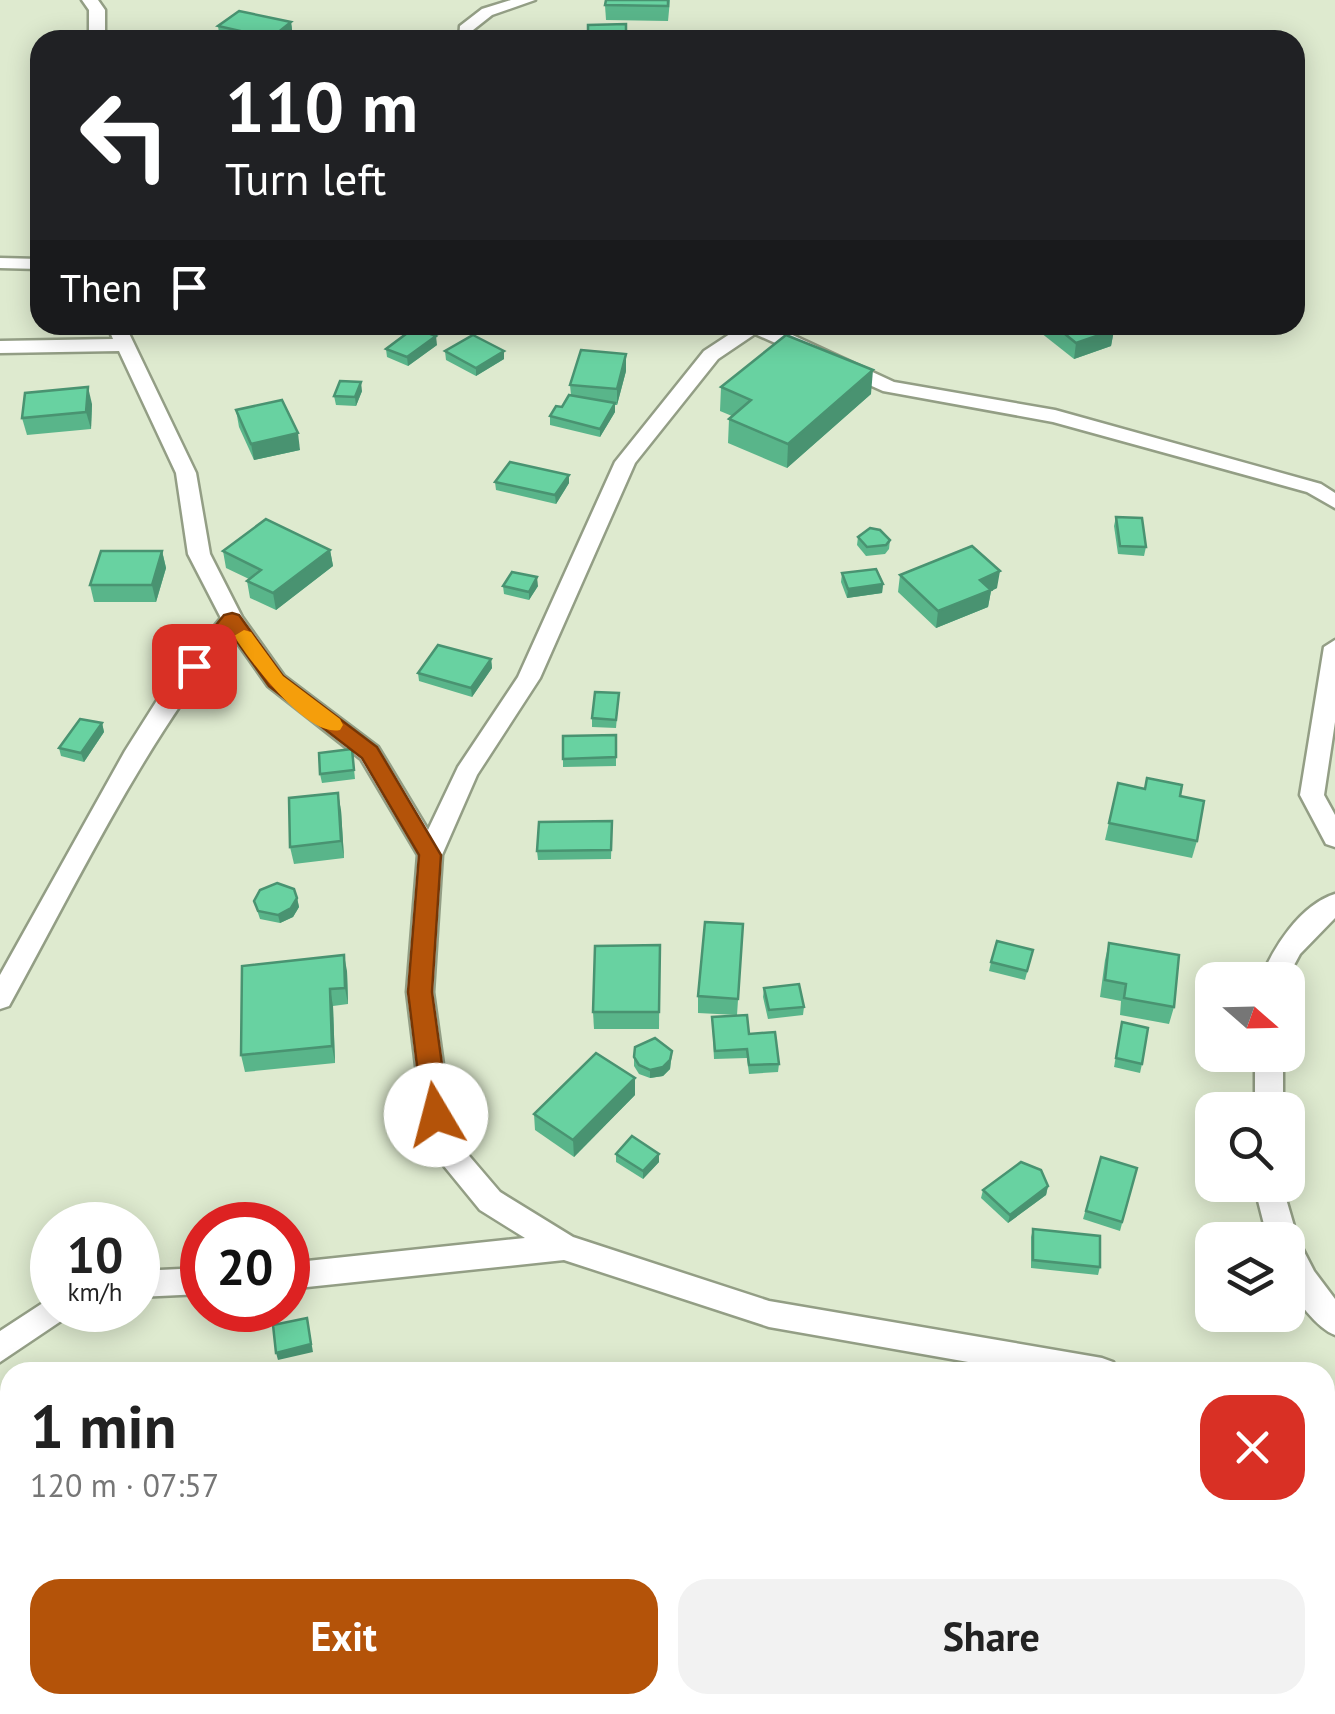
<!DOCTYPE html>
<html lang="en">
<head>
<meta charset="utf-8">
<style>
	body { margin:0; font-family:"PT Sans",sans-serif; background:#f2f2f2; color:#222; height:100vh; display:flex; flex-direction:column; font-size:38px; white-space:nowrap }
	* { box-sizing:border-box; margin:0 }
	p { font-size:32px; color:#767676 }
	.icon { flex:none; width:55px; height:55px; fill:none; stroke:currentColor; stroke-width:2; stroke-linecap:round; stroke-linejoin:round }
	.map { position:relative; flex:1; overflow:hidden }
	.details { position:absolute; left:0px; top:1362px; width:1335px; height:352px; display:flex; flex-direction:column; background:#fff; border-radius:30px 30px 0 0; box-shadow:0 5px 25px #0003 }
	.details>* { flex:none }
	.banner { position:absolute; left:30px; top:30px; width:1275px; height:305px; border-radius:30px; box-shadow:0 5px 25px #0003; background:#202124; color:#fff; overflow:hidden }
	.needle { width:65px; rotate:110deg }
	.buttons { position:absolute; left:1195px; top:962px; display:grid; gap:20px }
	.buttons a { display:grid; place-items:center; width:110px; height:110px; border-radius:20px; background:#fff; box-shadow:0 5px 25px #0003; font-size:50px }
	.speed { position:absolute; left:30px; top:1202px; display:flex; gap:20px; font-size:50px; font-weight:700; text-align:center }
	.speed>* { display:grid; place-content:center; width:130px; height:130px; border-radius:50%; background:#fff; box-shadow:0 5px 25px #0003; line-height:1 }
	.speed small { font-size:25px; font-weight:400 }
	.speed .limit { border:15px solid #d22; background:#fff; color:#111 }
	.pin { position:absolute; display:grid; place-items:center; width:85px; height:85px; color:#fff; margin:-42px; border-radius:20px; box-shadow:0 5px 15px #0006 }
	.me { position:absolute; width:110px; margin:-55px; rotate:352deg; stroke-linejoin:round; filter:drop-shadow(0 0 8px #0008) }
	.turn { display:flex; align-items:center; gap:35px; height:210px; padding:0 30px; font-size:45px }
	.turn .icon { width:130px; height:130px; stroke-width:2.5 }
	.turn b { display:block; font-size:70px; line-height:85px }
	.then { display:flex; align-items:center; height:95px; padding:0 30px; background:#0003; gap:20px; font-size:38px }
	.round { display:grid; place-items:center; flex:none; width:105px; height:105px; border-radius:30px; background:#f2f2f2 }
	.head { display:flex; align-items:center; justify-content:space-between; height:170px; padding:0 30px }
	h1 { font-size:60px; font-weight:700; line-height:75px }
	.primary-button { display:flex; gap:20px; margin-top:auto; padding:20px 30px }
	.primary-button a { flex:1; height:115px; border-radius:30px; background:#b45309; color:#fff; font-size:40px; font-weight:700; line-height:115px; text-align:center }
	.primary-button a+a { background:#f2f2f2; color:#222 }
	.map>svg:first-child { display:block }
</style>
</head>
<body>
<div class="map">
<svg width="1335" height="1714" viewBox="0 0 1335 1714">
	<rect width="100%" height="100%" fill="#deeacf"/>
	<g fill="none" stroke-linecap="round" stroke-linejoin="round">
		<!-- lane casing -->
		<g stroke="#939e85" stroke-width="5">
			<g id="lane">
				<polygon points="82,0 98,0 105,10 105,40 89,40 89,10"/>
				<polygon points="511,0 535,0 492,15 473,30 475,40 459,40 460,26 482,9"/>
				<polygon points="0,258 40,259 40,269 0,268"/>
				<path d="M107,325H125L196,473L210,554L242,617L284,676L378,747L428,830L458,767L518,677L615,462L704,351L736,330L732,325H765L786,332L894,382L1055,410L1321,484L1335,493V508L1307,492L1053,422L883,391L755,334L718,359L635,463L540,678L477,775L442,855L433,992L450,1115L465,1151L500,1192L573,1237L769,1301L1102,1358L1113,1362L1117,1372H1025L769,1327L564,1260L288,1289V1263L525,1238L480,1210L444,1166L422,1115L407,992L418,855L361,759L268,686L232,635C141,748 79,879 9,1006L0,1009V975L125,751L168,683L221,618L188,554L176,473L119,351L0,353V341L113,339Z"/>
				<polygon points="1335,640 1335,722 1324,795 1335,815 1335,847 1326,844 1300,795 1324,647"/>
				<path d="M1335,894V918L1300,954L1286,980H1260C1273,948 1300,905 1335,894Z"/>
				<rect x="1255" y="1055" width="28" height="55"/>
				<path d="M1254,1185H1282L1298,1240L1314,1271L1335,1299V1335C1318,1329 1294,1299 1288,1281C1285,1269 1288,1253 1288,1240H1268Z"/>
				<polygon points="202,1268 202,1294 138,1297 138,1271"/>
				<polygon points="52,1297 52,1310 68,1310 64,1319 0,1362 0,1331"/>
				<polygon points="1325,1397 1335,1399 1335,1427 1325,1425"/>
			</g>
		</g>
		<!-- lane -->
		<use href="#lane" fill="#fff" fill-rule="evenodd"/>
	</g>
	<!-- wall -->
	<g fill="#59b58a">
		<polygon points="670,0 668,21 606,20 605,5"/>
		<polygon points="291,22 293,37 289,40 220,40 218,26"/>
		<polygon points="626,24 626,40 588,40 588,25"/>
		<polygon points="1037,325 1108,325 1114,330 1111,346 1074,359 1036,329"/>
		<polygon points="437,345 408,366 387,357 386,349"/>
		<polygon points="445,351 504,351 504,359 476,376 446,360"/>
		<polygon points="626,371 617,405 615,405 615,412 600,437 550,425 550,416 562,407 571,395 570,385"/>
		<polygon points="721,387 871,394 787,468 728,443 729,419 732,416 720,411"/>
		<polygon points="362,391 356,406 336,405 334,396"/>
		<polygon points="92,404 91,429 27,435 22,418"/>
		<polygon points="236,410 300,450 254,460 239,427"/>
		<polygon points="495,482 569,483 556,504 496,490"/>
		<polygon points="1116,517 1146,547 1144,556 1118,554 1114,526"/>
		<polygon points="858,537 890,540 889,549 885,554 866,556 857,545"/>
		<polygon points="330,550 333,566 276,610 250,598 247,581 249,579 226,568 223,551"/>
		<polygon points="162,551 166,568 156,602 94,602 90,585"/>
		<polygon points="842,573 883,584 882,593 847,598 841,582"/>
		<polygon points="900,575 997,588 991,591 988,607 936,628 898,592"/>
		<polygon points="503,586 538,586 529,600 504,594"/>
		<polygon points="491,659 492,668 472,697 419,681 418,673"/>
		<polygon points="619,693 616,728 592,727 592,718"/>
		<polygon points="102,723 104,732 84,762 61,756 59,748"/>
		<polygon points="616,735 616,766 563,767 563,736"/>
		<polygon points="352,749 355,779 322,783 320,774"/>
		<polygon points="1118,783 1180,796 1197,841 1192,858 1105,840"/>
		<polygon points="341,810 344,858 294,864 290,847"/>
		<polygon points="612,821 611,859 538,860 537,851"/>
		<polygon points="297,898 299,907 293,917 280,923 260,919 254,901"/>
		<polygon points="743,924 737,1015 749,1034 779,1064 778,1072 749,1074 747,1058 714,1059 712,1017 736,1015 698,1013 698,996"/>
		<polygon points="1109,943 1174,1007 1169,1024 1120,1015 1121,1001 1100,997 1105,960"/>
		<polygon points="660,945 659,1029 594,1029 593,1012"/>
		<polygon points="1033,950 1025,980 989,971 991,962"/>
		<polygon points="347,971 348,1004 333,1006 335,1063 245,1072 241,1055"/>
		<polygon points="764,988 804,1007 803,1015 768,1019 763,997"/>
		<polygon points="1122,1022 1142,1064 1140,1073 1114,1067"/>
		<polygon points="672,1051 670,1069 663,1076 650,1078 639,1074 634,1066 634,1057"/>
		<polygon points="635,1095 574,1157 535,1130 534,1114"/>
		<polygon points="616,1154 659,1154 659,1162 643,1179 616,1162"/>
		<polygon points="1101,1157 1137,1168 1120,1231 1083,1219"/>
		<polygon points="1048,1186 1046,1195 1008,1223 981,1198 983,1190"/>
		<polygon points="1033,1229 1100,1267 1098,1275 1031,1268 1031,1237"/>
	</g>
	<!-- shaded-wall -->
	<g fill="#499371">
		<polygon points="291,22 293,37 289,40 271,40 271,38"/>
		<polygon points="1114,330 1111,346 1074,359 1076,343"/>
		<polygon points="436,336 437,345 408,366 407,357"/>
		<polygon points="504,351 504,359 476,376 476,368"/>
		<polygon points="626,354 626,371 617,405 617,389"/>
		<polygon points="873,370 871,394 787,468 788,444"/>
		<polygon points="361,382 362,391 356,406 355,397"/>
		<polygon points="88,387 92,404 91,429 86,412"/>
		<polygon points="615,403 615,412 600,437 600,429"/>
		<polygon points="298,433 300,450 254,460 251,444"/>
		<polygon points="569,475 569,483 556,504 555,495"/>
		<polygon points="330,550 333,566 276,610 273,593"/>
		<polygon points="162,551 166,568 156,602 152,585"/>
		<polygon points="1000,571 997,588 991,591 988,607 936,628 938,611 980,580"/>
		<polygon points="537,577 538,586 529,600 529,592"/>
		<polygon points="883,584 882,593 847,598 848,589"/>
		<polygon points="491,659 492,668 472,697 471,688"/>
		<polygon points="102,723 104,732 84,762 81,753"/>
		<polygon points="338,793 341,810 344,858 341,841"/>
		<polygon points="297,898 299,907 293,917 280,923 278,915"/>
		<polygon points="344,955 347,971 348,1004 345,988"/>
		<polygon points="330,989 333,1006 335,1063 332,1046"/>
		<polygon points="672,1051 670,1069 663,1076 650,1078 650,1070"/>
		<polygon points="635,1078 635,1095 574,1157 573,1140"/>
		<polygon points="659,1154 659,1162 643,1179 643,1171"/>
		<polygon points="1048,1186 1046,1195 1008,1223 1010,1215"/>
		<polygon points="307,1318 313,1352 278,1360 276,1353"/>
		<polygon points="10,1580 10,1588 0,1591 0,1583"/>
	</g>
	<!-- building -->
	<g fill="#68d2a1" stroke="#499371" stroke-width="2.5">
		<polygon points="606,0 668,0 668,6 605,5"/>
		<polygon points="239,11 291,22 271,38 218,26"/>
		<polygon points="626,24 626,37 588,37 588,25"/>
		<polygon points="1054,325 1108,325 1114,330 1076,343"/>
		<polygon points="414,328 436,336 407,357 386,349"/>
		<polygon points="473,335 504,351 476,368 445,351"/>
		<polygon points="786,335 873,370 788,444 729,419 751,400 721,387"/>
		<polygon points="581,350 626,354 617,389 570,385"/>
		<polygon points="340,381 361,382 355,397 334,396"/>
		<polygon points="88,387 86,412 22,418 25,393"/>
		<polygon points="569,395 615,403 600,429 550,416 556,406 562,407"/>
		<polygon points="282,400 298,433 251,444 236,410"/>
		<polygon points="510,462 569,475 555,495 495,482"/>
		<polygon points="1116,517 1142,518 1146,547 1120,546"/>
		<polygon points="266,519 330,550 273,593 247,581 261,570 223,551"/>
		<polygon points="870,528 880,530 890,540 886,545 867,547 858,537"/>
		<polygon points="972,546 1000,571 980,580 991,590 938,611 900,575"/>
		<polygon points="101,551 162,551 152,585 90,585"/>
		<polygon points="876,569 883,584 848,589 842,573"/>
		<polygon points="512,572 537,577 529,592 503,586"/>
		<polygon points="438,645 491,659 471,688 418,673"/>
		<polygon points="595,692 619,693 616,720 592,718"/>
		<polygon points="80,719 102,723 81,753 59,748"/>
		<polygon points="616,735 616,757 563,759 563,736"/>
		<polygon points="352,749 354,770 320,774 319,753"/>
		<polygon points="1147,778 1182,785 1180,796 1204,801 1197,841 1109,823 1118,783 1145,789"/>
		<polygon points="338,793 341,841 290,847 289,798"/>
		<polygon points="612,821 611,850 537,851 539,822"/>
		<polygon points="277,883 294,889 297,898 291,908 278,915 258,911 254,901 260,890"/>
		<polygon points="705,922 743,924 738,999 698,996"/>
		<polygon points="997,941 1033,950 1027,971 991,962"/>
		<polygon points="1109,943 1179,955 1174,1007 1124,998 1126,984 1105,980"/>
		<polygon points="660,945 659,1012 593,1012 595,946"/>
		<polygon points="344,955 345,988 330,989 332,1046 241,1055 242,966"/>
		<polygon points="799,984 804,1007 769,1010 764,988"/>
		<polygon points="747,1015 749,1034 775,1032 779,1064 749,1065 747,1049 715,1051 712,1017"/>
		<polygon points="1122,1022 1148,1028 1142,1064 1116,1058"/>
		<polygon points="655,1038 672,1051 670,1060 663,1067 650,1070 639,1065 634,1057 635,1047"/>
		<polygon points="596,1053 635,1078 573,1140 534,1114"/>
		<polygon points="632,1136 659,1154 643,1171 616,1154"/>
		<polygon points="1101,1157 1137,1168 1122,1222 1086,1211"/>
		<polygon points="1021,1162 1041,1170 1048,1186 1010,1215 983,1190"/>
		<polygon points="1033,1229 1100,1236 1100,1267 1033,1260"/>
		<polygon points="307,1318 311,1344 276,1353 273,1325"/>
		<polygon points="10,1481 10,1556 4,1482"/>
		<polygon points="4,1498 10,1580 0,1583 0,1500"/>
		<polygon points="534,1706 577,1713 577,1714 532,1714"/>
	</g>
	<!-- route -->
	<polygon fill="#b45309" stroke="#753606" stroke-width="2.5" points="232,613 239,615 283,676 377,747 441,855 432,992 449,1115 445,1122 436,1125 427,1122 423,1115 408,992 419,855 362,758 269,686 231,633 202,670 187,670 184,666 187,661 224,615"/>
	<!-- slow -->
	<path fill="#f59e0b" d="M244,630L251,632L283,676L340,719L343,725L340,730C307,738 250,661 234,636Z"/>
</svg>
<div class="buttons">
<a><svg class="needle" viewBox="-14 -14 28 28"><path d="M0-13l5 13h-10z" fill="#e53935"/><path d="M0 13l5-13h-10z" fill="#767676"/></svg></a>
<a><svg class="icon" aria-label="search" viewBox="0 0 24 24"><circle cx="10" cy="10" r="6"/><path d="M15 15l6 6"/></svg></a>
<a><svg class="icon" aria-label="layers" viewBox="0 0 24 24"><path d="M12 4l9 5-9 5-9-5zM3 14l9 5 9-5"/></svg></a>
</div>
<div class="speed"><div>10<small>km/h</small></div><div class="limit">20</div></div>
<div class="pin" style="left:194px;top:666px;background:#d93025"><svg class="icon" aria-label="arrive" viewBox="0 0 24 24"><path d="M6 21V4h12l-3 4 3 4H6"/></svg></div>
<svg class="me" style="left:436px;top:1115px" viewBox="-20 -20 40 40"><circle r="19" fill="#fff"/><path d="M0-13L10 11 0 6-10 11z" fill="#b45309"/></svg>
<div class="banner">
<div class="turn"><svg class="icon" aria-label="left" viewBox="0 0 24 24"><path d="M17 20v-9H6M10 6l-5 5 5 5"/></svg><div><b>110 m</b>Turn left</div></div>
<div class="then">Then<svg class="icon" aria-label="arrive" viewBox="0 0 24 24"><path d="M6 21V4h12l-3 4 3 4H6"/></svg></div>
</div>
<section class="details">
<div class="head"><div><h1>1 min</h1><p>120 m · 07:57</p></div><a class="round" style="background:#d93025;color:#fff"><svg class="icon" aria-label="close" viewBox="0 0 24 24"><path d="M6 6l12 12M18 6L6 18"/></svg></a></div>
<div class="primary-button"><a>Exit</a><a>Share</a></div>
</section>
</div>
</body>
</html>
